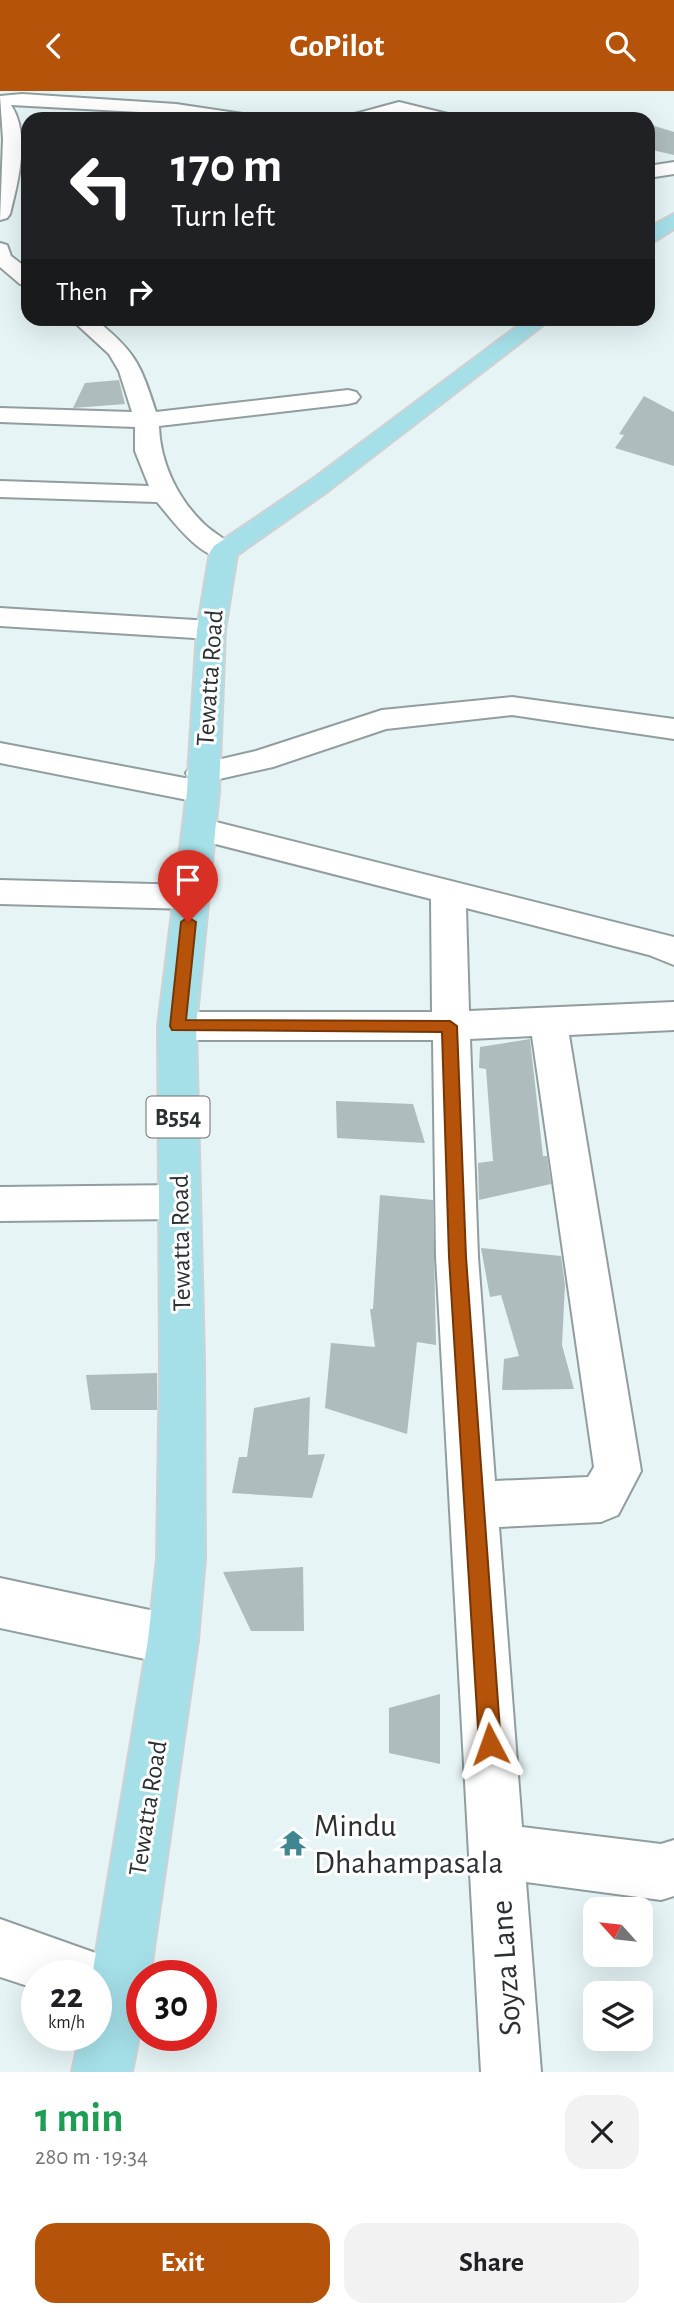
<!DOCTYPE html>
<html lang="en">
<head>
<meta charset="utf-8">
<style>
	body { margin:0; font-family:"Alegreya Sans",sans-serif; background:#f2f2f2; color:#202124; height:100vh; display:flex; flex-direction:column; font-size:26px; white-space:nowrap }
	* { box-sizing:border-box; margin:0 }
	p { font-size:23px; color:#757577 }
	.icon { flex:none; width:38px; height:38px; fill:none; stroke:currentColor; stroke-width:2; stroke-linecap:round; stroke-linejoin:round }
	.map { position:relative; height:1981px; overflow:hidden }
	.sheet { display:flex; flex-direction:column; background:#fff; flex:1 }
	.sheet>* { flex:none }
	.guide { position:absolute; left:21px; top:21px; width:634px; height:214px; border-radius:21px; box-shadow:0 7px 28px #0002; background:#202124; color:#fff; overflow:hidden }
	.needle { width:46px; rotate:297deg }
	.buttons { position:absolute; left:583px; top:1806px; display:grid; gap:14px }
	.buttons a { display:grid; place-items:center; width:70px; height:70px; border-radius:14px; background:#fff; box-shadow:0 7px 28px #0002; font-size:35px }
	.speed { position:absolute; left:21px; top:1869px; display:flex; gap:14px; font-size:35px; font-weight:700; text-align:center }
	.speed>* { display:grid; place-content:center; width:91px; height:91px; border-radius:50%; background:#fff; box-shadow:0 7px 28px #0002; line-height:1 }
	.speed small { font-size:18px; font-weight:400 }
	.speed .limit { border:10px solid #d22; background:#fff; color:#111 }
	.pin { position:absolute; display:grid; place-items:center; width:60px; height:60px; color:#fff; margin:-72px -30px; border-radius:50% 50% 50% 0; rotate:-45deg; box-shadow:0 0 7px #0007 }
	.pin .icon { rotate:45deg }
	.me { position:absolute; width:77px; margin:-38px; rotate:356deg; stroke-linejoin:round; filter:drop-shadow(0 0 5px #0008) }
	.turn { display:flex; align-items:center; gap:24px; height:147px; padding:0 35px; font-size:32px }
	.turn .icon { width:91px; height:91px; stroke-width:2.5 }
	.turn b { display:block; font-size:49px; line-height:60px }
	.then { display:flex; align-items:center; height:66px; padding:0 35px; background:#0003; gap:14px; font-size:26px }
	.round { display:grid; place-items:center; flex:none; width:74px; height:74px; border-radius:21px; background:#f2f2f2 }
	.overview { display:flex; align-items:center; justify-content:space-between; height:119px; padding:0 35px }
	h1 { font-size:42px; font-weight:600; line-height:52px; color:#1e9e55 }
	.button { display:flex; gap:14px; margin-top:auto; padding:14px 35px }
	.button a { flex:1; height:80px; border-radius:21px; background:#b45309; color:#fff; font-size:28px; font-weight:600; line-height:80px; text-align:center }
	.button a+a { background:#f2f2f2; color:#202124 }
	header { display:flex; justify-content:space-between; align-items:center; height:91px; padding:0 35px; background:#b45309; color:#fff; font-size:32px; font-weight:600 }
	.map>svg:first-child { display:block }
</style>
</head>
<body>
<header><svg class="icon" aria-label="back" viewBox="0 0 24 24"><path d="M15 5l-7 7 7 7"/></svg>GoPilot<svg class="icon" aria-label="search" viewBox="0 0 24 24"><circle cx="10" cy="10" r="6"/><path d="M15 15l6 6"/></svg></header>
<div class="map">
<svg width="674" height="1981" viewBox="0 0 674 1981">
	<rect width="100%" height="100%" fill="#e6f4f6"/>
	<!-- building -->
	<g fill="#afbcbe">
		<polygon points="648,33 674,41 674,64 648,58"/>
		<polygon points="119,289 125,313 73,317 85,292"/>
		<polygon points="644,305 674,321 674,375 615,357 624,344 619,343"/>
		<polygon points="530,948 543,1065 547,1065 551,1093 479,1109 478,1072 493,1070 486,978 479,977 480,956"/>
		<polygon points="336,1010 413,1013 425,1052 337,1047"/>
		<polygon points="380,1104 433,1109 436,1254 417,1251 407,1343 325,1317 331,1252 375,1256 370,1218 373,1218"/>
		<polygon points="481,1157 561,1165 565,1194 562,1254 574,1298 502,1299 504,1268 519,1265 501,1204 490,1206"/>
		<polygon points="157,1282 157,1319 91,1319 86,1284"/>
		<polygon points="310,1306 308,1364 325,1363 312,1407 232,1402 239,1366 247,1366 254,1317"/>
		<polygon points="303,1476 304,1540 251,1540 223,1481"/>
		<polygon points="440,1603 440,1673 389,1662 389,1617"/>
	</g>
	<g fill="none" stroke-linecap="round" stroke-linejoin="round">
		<!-- minor casing -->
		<g stroke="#919d9f" stroke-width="4">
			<g id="minor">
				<path d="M22,3L176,13L243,23L252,28H207L176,23L11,14C31,44 18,91 10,123L7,127L0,129L3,48L0,5Z"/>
				<polygon points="399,11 452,24 455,28 425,28 399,21 376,28 348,28 351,24"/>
				<polygon points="674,71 674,83 648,87 648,75"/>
				<polygon points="0,152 7,154 11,165 28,178 28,194 20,193 0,176"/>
				<path d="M71,228H95C135,261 140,271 156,321L348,299L356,301L360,306L356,311L348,313L159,335C160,371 177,407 204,433C214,443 229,449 238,461L234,467C204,474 174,431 157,411L0,406V390L149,395L135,360V336L0,331V317L132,321L119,280L109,263Z"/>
				<polygon points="0,517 211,530 221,533 225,539 221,545 211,548 0,535"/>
				<polygon points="512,606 674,628 674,648 512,624 386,638 273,676 206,691 214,694 219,701 214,708 203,712 0,672 0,652 190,688 186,682 191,675 256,660 382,619"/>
				<path d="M200,727L674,846V874L649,864L466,817L469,920L674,911V939L569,944L641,1380L618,1424L601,1431L499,1436L522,1736L661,1753L674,1749V1805L661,1809L526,1791L541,1981H481L436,1166L433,949H177L164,945L158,935L164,925L177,921H432L431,808L188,746L183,738L188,730ZM532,945L594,1376L588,1386L495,1390L478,1166L470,948Z"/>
				<polygon points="0,789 191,794 203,797 208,806 203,815 191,818 0,813"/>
				<polygon points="179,1094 194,1099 200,1111 194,1123 179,1128 0,1130 0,1096"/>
				<polygon points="0,1487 173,1524 191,1531 198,1549 191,1567 173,1574 0,1537"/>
				<polygon points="0,1828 104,1865 113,1885 104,1905 96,1909 96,1885 37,1885 37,1898 0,1886"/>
			</g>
		</g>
		<!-- major casing -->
		<g stroke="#d0d1d2" stroke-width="4">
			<g id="major">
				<polygon points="674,123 674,138 655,150 648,152 648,137"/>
				<polygon points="527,228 551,228 328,400 237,464 225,539 219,701 196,935 204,1268 205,1468 198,1549 150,1885 142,1885 142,1929 132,1981 72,1981 80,1944 96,1944 96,1885 92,1885 148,1549 157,1468 160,1268 158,935 187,701 197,539 210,461 214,455 310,390"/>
			</g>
		</g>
		<!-- minor -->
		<use href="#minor" fill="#fff" fill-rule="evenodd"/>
		<!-- major -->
		<use href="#major" fill="#a5e0e9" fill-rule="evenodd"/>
	</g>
	<!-- route -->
	<polygon fill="#b45309" stroke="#753606" stroke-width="2" points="188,826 196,831 186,929 450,930 457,935 466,1166 501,1653 498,1661 490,1664 482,1661 479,1653 449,1166 442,941 172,939 170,935 181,831"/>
	<!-- icons -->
	<defs>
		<g id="temple-bare" transform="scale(2.1)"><path d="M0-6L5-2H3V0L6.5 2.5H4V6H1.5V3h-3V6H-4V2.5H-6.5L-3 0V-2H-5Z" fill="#408691" stroke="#fff" stroke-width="2.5" paint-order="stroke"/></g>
	</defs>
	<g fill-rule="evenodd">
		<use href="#temple-bare" x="293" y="1752"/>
	</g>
	<g text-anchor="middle" stroke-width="6" stroke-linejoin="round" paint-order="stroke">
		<!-- shield labels -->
		<rect fill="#fff" stroke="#6b6e6f" stroke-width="2" x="146.5" y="1005.5" width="63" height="41" rx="5"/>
		<g font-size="24" font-weight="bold" fill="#2b3031">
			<text x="178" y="1034">B554</text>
		</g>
		<!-- street labels -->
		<g font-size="26" fill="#2b3031" stroke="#fff">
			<text transform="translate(209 587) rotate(-86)" y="9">Tewatta Road</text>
			<text transform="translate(180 1152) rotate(-91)" y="9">Tewatta Road</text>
			<text transform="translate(147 1717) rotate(-81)" y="9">Tewatta Road</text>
		</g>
		<!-- near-poi labels -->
		<g font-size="32" fill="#2b3031" stroke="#fff" text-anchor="start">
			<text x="314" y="1745">Mindu<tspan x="314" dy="37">Dhahampasala</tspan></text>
		</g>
		<!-- near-street labels -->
		<g font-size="32" fill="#2b3031" stroke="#fff">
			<text transform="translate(505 1877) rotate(-94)" y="11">Soyza Lane</text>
		</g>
	</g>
</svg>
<div class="buttons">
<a><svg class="needle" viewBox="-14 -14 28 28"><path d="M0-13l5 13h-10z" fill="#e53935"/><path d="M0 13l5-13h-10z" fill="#757577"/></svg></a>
<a><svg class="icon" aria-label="layers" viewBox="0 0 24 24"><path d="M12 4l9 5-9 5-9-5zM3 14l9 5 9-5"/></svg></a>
</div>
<div class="speed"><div>22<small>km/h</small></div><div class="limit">30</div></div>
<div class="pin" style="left:188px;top:831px;background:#d93025"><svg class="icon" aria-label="arrive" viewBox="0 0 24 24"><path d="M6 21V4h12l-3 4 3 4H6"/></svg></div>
<svg class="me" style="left:490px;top:1653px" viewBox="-20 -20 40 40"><path d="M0-17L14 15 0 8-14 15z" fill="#b45309" stroke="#fff" stroke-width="4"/></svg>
<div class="guide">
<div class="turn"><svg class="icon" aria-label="left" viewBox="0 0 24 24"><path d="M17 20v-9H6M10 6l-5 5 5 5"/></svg><div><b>170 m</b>Turn left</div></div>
<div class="then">Then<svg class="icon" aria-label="right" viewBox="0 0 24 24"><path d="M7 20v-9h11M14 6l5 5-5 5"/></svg></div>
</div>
</div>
<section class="sheet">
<div class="overview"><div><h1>1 min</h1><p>280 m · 19:34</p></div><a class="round"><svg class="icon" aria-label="close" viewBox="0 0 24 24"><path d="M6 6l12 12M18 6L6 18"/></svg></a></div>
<div class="button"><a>Exit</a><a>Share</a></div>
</section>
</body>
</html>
